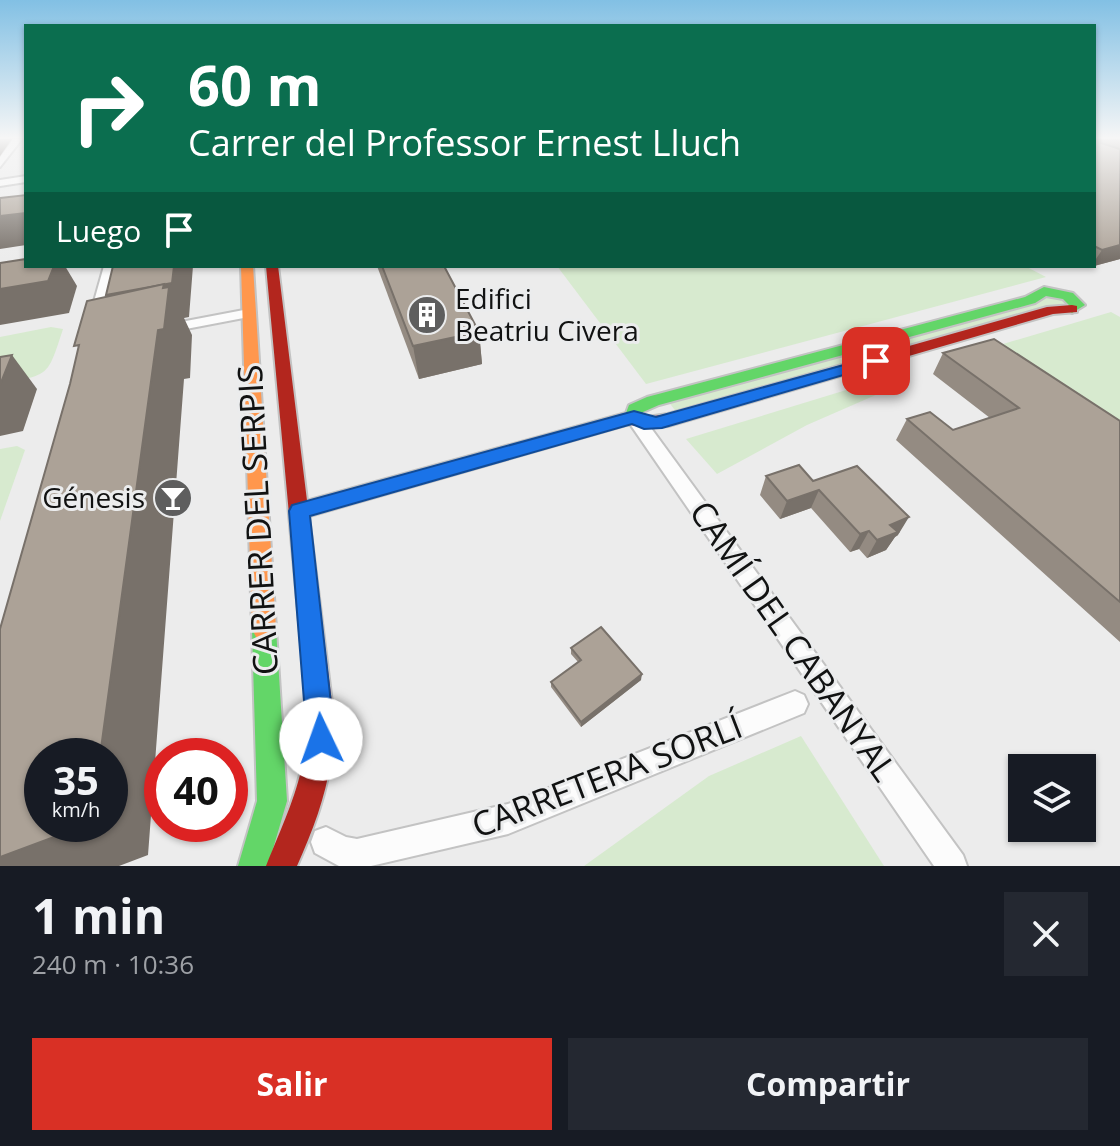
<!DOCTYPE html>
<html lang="es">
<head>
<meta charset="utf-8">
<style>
	body { margin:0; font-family:"Open Sans",sans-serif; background:#242831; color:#f1f3f6; height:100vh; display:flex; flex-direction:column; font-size:30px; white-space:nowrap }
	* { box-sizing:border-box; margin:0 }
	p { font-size:26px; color:#9ea1a6 }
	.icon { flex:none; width:44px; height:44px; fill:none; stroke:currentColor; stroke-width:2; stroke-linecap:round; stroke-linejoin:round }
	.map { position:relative; height:866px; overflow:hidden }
	.panel { display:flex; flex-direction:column; background:#171b24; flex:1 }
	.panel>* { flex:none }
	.guide { position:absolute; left:24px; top:24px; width:1072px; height:244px; border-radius:0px; box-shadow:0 2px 6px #0004; background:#0b6e4f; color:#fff; overflow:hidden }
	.controls { position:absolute; left:1008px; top:754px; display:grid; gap:16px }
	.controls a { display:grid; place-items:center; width:88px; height:88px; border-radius:0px; background:#171b24; box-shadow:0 2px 6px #0004; font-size:40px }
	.speed { position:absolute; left:24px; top:738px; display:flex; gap:16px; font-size:40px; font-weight:700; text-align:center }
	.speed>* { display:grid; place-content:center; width:104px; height:104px; border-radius:50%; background:#171b24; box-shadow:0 2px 6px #0004; line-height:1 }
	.speed small { font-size:20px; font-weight:400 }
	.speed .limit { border:12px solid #d22; background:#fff; color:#111 }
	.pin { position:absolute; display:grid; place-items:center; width:68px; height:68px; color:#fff; margin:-34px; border-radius:16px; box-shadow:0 4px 12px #0006 }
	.me { position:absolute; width:88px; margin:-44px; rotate:357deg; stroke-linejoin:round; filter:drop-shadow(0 0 6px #0008) }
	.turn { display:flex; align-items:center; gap:28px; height:168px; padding:0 32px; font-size:36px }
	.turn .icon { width:104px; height:104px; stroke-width:2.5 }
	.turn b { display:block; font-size:56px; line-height:68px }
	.then { display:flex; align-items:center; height:76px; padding:0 32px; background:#0003; gap:16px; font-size:30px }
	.round { display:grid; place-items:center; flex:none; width:84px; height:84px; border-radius:0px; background:#242831 }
	.head { display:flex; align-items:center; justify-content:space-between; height:136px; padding:0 32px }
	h1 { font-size:48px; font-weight:700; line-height:60px }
	.primary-button { display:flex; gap:16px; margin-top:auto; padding:16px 32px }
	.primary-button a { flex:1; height:92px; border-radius:0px; background:#d93025; color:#fff; font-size:32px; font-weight:700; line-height:92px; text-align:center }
	.primary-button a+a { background:#242831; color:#f1f3f6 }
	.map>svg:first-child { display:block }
</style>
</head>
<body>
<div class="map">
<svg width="1120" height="866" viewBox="0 0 1120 866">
	<rect width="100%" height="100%" fill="#ececec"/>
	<!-- green -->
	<g fill="#d7eacf">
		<polygon points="557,266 1025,266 1046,277 646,384"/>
		<polygon points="1050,296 1069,302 677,413 668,401"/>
		<polygon points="1111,312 1120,317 1120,426 993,347"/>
		<path d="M51,327L63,329C47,378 50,374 0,384V337Z"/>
		<polygon points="892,376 901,384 807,425 717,474 686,439"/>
		<polygon points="17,446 25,450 0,521 0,449"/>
		<polygon points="801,736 884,866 584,866 709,776"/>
	</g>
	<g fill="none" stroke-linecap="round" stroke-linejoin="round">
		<!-- street casing -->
		<g stroke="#c3c3c3" stroke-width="4">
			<g id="street">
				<polygon points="13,139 22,139 0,167 0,157"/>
				<polygon points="26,176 26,182 0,186 0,180"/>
				<polygon points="104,266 116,266 103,319 96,323 89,319"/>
				<polygon points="249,309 256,313 254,316 165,333 158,329 165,325"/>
				<polygon points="634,411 640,413 963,855 967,866 934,866 628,421 625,417"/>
				<polygon points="795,691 804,695 808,704 804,713 508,834 371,866 339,866 315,853 311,842 315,831 326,827 346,837 357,839 508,804"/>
			</g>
		</g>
		<!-- fast casing -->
		<g stroke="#c3c3c3" stroke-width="4">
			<g id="fast">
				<polygon points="1044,287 1073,293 1085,305 1072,313 1065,309 1069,305 1063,299 1046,296 1035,303 659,405 643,412 640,421 299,519 292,517 289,511 292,505 299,503 626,413 629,405 647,397 1025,297"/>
				<polygon points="264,618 272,621 276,629 287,801 268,866 238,866 257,801 252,629 256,621"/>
			</g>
		</g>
		<!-- slow casing -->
		<g stroke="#c3c3c3" stroke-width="4">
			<polygon id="slow" points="241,266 253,266 276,629 272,637 264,640 256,637 252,629"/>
		</g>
		<!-- jam casing -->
		<g stroke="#c3c3c3" stroke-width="4">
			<g id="jam">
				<path d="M266,266H278L334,719C334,773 319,817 297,866H266C288,811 305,780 308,719Z"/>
				<path d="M1072,305L1077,306V312L1053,314L668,426C650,428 637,427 621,423L618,419L621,415L634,411L647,417L668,414L1047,307Z"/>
			</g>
		</g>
		<!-- street -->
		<use href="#street" fill="#fcfcfc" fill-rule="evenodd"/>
		<!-- fast -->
		<use href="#fast" fill="#63d668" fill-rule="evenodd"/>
		<!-- slow -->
		<use href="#slow" fill="#ff974d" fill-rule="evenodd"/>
		<!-- jam -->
		<use href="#jam" fill="#b3261e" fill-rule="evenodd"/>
	</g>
	<!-- wall -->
	<g fill="#948b82">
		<polygon points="1094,139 1120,139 1120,259 1094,266"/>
		<polygon points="377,266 444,266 479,332 482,364 419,379"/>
		<polygon points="943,353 1120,421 1120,642 896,440 907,419 953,430 990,418 933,374"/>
		<polygon points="766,476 813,481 898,535 895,537 886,550 867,558 859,549 850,552 811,508 780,519 760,495"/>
		<polygon points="571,648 641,680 581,727 551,687 551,682 578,662 571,654"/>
	</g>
	<!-- shaded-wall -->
	<g fill="#78716a">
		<polygon points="0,139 12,139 0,156"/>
		<polygon points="26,213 26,245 0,249 0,216"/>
		<polygon points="1120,245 1120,259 1094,266 1094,262 1102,250"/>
		<polygon points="54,266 65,266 77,286 69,313 0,325 0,289"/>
		<polygon points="174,266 193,266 189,317 184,318 192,335 190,378 184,379 148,855 119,866 0,866 0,857 89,824 110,824 110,756 100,756 126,329 106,295"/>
		<polygon points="479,332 482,364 419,379 413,346"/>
		<polygon points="12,355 37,389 23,431 0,436 0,385"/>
		<polygon points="819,490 811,508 780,519 787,501"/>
		<polygon points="909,517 898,535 895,537 886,550 867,558 877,540 890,525"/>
		<polygon points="869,531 859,549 850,552 860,534"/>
		<polygon points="642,674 641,680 581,727 581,722"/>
	</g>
	<!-- building -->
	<g fill="#aca297" stroke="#78716a" stroke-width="2">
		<polygon points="1094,139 1101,139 1101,143 1120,149 1120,245 1102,250 1094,246"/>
		<polygon points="26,195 26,213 0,216 0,198"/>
		<polygon points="26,259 26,266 54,266 48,281 0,289 0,263"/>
		<polygon points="113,266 174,266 172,283 106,295"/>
		<polygon points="382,266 444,266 479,332 413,346"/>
		<polygon points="164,284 163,288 169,287 164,329 158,330 100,756 42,756 42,824 89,824 0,857 0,629 70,384 79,345 74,346 87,301"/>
		<polygon points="994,339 1120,421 1120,602 907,419 930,412 953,430 1019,408 943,353"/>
		<polygon points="12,355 0,385 0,357"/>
		<polygon points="799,465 813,481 857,466 909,517 890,525 898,532 877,540 869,531 860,534 819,490 787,501 766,476"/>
		<polygon points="601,627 642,674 581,722 551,682 581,660 571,648"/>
	</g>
	<!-- sky -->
	<linearGradient id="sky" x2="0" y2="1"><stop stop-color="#82c0e4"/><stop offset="0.53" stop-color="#f6f6f6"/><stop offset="1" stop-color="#f6f6f6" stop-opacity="0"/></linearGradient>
	<rect width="1120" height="260" fill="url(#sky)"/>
	<!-- route -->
	<polygon fill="#1a73e8" stroke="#114b97" stroke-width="2" points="876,356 881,357 881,364 662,428 644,429 632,424 310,516 335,739 331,749 321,753 311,749 307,739 289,511 292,505 634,411 656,417"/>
	<!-- icons -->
	<defs>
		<g id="building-disc" transform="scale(2)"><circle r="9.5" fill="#5e5e5e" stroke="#ebeced"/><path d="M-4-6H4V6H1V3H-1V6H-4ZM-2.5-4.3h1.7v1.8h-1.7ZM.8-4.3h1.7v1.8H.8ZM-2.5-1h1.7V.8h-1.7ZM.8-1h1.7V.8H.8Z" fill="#fff"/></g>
		<g id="bar-disc" transform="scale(2)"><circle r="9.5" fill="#5e5e5e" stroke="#ebeced"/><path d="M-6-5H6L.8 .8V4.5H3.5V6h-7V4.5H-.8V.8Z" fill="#fff"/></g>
	</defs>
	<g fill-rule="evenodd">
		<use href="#building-disc" x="427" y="315"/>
		<use href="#bar-disc" x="173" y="498"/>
	</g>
	<g text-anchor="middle" stroke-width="6" stroke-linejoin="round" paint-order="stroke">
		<!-- poi labels -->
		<g font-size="28" fill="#111212" stroke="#ebeced" text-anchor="start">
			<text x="455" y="309">Edifici<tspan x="455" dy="32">Beatriu Civera</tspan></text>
			<text x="145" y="508" text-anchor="end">Génesis</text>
		</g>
		<!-- near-street labels -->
		<g font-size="34" fill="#111212" stroke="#ebeced">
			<text transform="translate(258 520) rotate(-93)" y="12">CARRER DEL SERPIS</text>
			<text transform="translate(793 641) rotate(55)" y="12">CAMÍ DEL CABANYAL</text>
			<text transform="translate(607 776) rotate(-21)" y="12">CARRETERA SORLÍ</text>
		</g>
	</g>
</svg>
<div class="controls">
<a><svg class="icon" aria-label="layers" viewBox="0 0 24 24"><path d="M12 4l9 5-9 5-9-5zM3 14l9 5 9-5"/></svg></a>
</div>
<div class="speed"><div>35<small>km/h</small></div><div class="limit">40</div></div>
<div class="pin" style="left:876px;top:361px;background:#d93025"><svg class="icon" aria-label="arrive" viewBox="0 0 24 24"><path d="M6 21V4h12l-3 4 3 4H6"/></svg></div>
<svg class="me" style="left:321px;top:739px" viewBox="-20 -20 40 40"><circle r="19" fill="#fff"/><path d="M0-13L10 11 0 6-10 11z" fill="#1a73e8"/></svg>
<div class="guide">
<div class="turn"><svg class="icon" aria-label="right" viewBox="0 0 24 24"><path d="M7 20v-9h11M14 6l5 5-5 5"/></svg><div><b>60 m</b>Carrer del Professor Ernest Lluch</div></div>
<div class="then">Luego<svg class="icon" aria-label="arrive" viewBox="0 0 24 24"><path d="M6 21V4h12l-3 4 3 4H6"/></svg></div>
</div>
</div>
<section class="panel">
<div class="head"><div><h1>1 min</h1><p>240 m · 10:36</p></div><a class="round"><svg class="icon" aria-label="close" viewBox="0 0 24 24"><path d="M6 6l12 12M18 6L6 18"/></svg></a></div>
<div class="primary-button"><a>Salir</a><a>Compartir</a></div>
</section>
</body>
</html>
